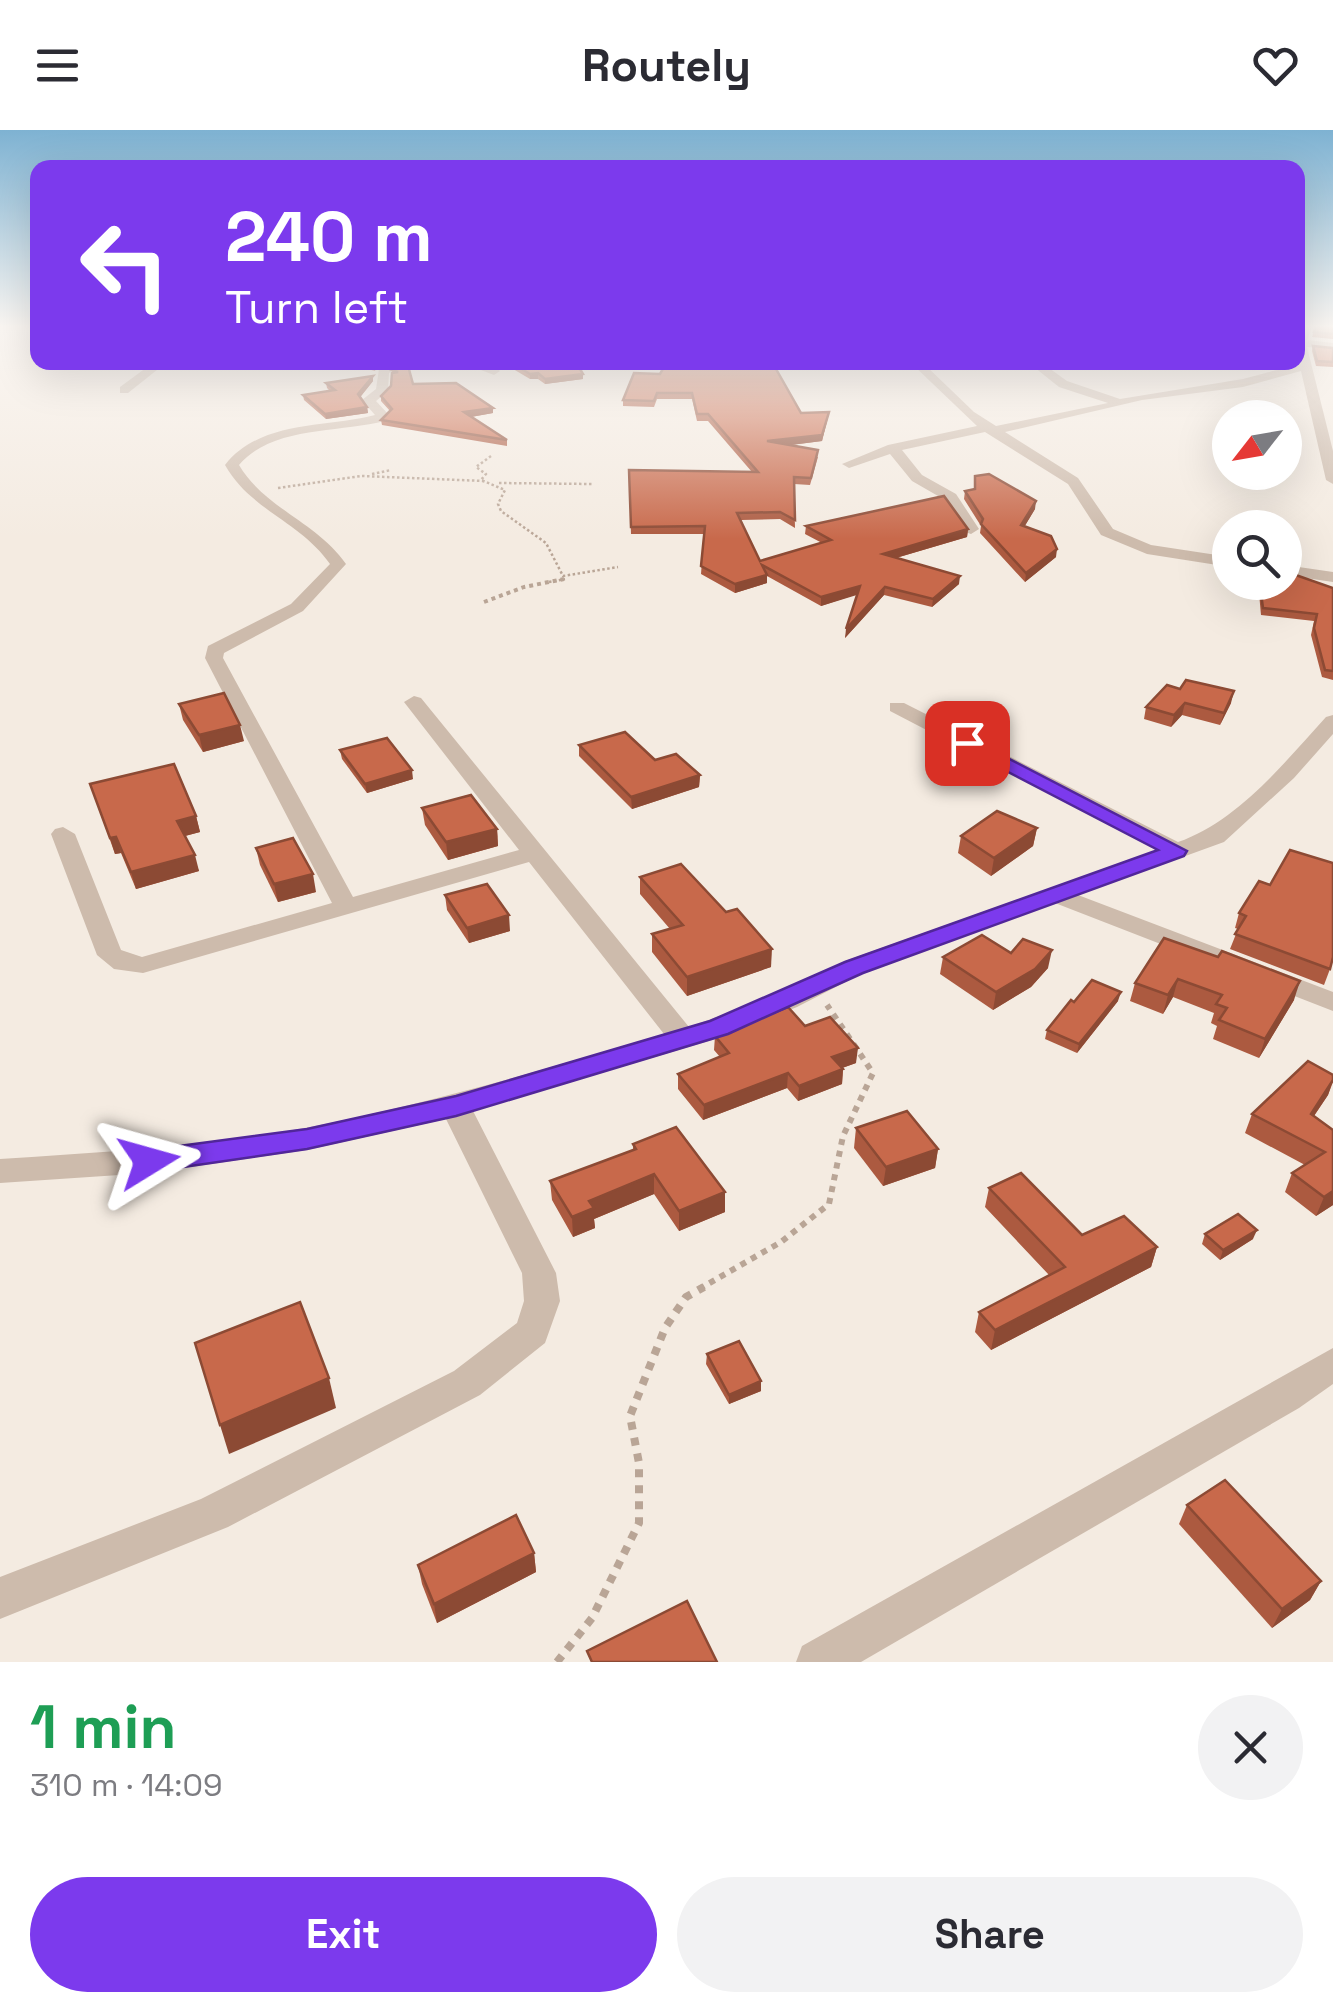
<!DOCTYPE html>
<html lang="en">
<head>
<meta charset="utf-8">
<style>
	body { margin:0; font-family:"Space Grotesk",sans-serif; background:#f2f2f3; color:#2b2b33; height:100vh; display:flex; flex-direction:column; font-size:38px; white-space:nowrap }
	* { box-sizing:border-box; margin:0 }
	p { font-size:32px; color:#7c7c81 }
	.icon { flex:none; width:55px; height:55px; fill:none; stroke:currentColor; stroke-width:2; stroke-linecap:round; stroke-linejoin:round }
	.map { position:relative; height:1532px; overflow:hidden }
	.side { display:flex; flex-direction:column; background:#fff; flex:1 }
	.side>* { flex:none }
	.banner { position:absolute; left:30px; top:30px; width:1275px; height:210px; border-radius:20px; box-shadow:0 10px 40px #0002; background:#7c3aed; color:#fff; overflow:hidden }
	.needle { width:65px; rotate:239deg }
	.tools { position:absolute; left:1212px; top:270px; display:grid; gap:20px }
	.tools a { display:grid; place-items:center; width:90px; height:90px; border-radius:50%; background:#fff; box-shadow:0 10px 40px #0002; font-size:50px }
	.pin { position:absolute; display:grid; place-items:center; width:85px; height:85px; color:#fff; margin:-42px; border-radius:20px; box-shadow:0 5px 15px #0006 }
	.me { position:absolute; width:110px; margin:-55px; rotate:82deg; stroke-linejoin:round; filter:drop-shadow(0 0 8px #0008) }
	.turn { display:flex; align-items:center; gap:35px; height:210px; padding:0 30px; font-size:45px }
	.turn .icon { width:130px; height:130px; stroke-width:2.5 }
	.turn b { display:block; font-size:70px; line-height:85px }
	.round { display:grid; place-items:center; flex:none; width:105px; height:105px; border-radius:52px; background:#f2f2f3 }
	.headline { display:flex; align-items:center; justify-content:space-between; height:170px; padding:0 30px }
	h1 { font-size:60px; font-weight:800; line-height:75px; color:#1e9e55 }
	.button { display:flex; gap:20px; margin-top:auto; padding:20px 30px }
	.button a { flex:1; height:115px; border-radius:60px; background:#7c3aed; color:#fff; font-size:40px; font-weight:800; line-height:115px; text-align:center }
	.button a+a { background:#f2f2f3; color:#2b2b33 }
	header { display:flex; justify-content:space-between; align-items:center; height:130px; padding:0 30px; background:#fff; font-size:45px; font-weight:800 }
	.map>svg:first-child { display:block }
</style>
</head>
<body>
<header><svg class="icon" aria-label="menu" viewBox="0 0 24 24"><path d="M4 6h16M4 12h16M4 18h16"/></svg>Routely<svg class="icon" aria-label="heart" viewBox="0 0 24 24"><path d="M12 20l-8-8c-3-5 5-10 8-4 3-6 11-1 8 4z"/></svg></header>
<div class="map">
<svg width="1333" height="1532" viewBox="0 0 1333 1532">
	<rect width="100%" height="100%" fill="#f4ebe1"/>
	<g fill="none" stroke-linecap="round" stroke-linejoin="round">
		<!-- path-far3 -->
		<g stroke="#b9a596" stroke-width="2.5" stroke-dasharray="2.5 2.5" stroke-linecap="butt">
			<polyline points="491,326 476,337 486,344 481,350 505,360 498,374 501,381 546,413 563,446 618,437"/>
			<polyline points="372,344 391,340"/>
			<polyline points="362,346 484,351"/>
			<polyline points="499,353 593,354"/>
			<polyline points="278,358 361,346"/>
			<polyline points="549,452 565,449"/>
		</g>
		<!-- path-far2 -->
		<polyline stroke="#b9a596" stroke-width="4" stroke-dasharray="4 4" stroke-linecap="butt" points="484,472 524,457 564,449"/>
		<!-- path-far1 -->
		<polyline stroke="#b9a596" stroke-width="6" stroke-dasharray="6 6" stroke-linecap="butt" points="699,1159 781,1112 829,1074 843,1006 873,943 827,875"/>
		<!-- path -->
		<polyline stroke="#b9a596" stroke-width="8" stroke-dasharray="8 8" stroke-linecap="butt" points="557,1532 592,1488 639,1393 639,1333 630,1286 665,1198 686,1167 704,1157"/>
		<!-- street -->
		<g fill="#cdbbac" fill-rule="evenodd">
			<polygon points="1303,195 1313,195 1307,210 1333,213 1333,219 1307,217 1333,321 1333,354 1326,350 1301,241 1243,257 1142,270 1005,302 1078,348 1113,399 1151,415 1230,427 1230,437 1147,424 1101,405 1068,354 985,302 902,320 922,345 956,364 979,399 971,404 965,402 945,370 912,351 890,324 849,338 842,334 888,315 977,296 910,232 922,232 974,282 996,296 1108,273 1059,257 1034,237 1034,233 1042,233 1067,251 1120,269 1243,249 1299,234 1298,206"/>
			<polygon points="154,232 167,232 128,263 120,263 120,257"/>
			<path d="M393,232H409L389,243L388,261L376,271L389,285L385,291C338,303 272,296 239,335C265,379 317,392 346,434L303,481L224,523L223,528L353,767L519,720L404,572L414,566L421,568L689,897L777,865L845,831L1157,720L890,581V573H904L1178,712C1238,691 1284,633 1326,587L1333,585V604L1294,648L1224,712L1078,765L1333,862V881L1055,773L863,843L797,877L729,905L473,981L556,1143L560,1171L545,1213L480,1265L228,1397L0,1489V1447L201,1369L454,1241L517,1193L524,1171L522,1143L446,989L307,1020L149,1043L0,1053V1029C103,1022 208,1017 310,997C430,973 547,939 664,904L529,732L143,843L114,839L97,825L51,704L55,699L63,697L75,704L121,820L142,827L332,773L205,528L208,516L291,474L330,434C301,392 250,380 225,335C260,290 325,298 375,285L362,270L376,259L379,239Z"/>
			<polygon points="460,232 488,232 500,241 494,245"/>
			<polygon points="1285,435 1333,442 1333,452 1285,445"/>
			<polygon points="1333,1218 1333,1254 1299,1278 861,1532 796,1532 802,1516"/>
		</g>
	</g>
	<!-- wall -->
	<g fill="#ac5a40">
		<polygon points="1316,195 1333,195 1333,209 1312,207"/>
		<polygon points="1313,216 1333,218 1333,237 1316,236 1312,221"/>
		<polygon points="341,232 384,232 377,236 375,241"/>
		<polygon points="406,232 413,254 493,278 493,283 471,287 507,310 507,316 382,295 381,290 390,281 381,271 381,266 391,256 392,240"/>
		<polygon points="501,232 576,232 583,244 583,249 545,254 538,249 530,249"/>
		<polygon points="1141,232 1172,232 1172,237 1142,237"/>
		<polygon points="634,243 828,288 822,311 791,315 818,327 810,355 794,354 795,398 780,389 741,390 760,431 822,413 805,404 806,396 968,399 967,407 896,428 959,454 932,477 884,465 845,508 857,464 821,476 767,446 767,453 735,463 701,444 704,404 631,404 629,340 752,342 708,291 697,291 692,269 657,269 654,277 623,276 623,270"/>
		<polygon points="373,246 373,251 360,267 367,277 368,283 326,289 304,270 303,265 330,261 327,258 326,253"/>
		<polygon points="975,346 1035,379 1024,397 1056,427 1025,452 980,403 981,396 964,369 965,361 974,359"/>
		<polygon points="1260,456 1333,458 1333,550 1322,547 1311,505 1314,491 1261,485 1259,463"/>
		<polygon points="1180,559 1231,573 1220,595 1182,585 1171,597 1144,589 1146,577"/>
		<polygon points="179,574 244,611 203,622 183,590"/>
		<polygon points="579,615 700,645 699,657 632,679 579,626"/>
		<polygon points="340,620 413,649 367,663 342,629"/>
		<polygon points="90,654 196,686 200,702 185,706 199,741 136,759 121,723 115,724"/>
		<polygon points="422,678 497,699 498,716 448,730 425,695"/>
		<polygon points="1037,698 1033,716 991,746 958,723 961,706"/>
		<polygon points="256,718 316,762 278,772 260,735"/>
		<polygon points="640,747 771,837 687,866 652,822 652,804 670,799 640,764"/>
		<polygon points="1259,751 1330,839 1324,855 1230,819 1238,799 1235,798 1239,783"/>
		<polygon points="445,765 510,801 469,813 447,780"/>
		<polygon points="1164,808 1294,870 1259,928 1213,909 1217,896 1211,893 1214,883 1173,867 1163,884 1130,871 1135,853"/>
		<polygon points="1011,823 1048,838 1031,857 993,880 940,844 943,827"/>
		<polygon points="1118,871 1077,923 1045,909 1047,900 1074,872"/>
		<polygon points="805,896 856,933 842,938 843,939 842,954 798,971 787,958 703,990 678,959 678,944 720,927 714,920 715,906"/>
		<polygon points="1333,945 1333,952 1328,965 1314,986 1333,1000 1333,1075 1316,1086 1285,1062 1292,1043 1305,1035 1245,1003 1252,984"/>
		<polygon points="856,998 938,1019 935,1038 883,1056 854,1018"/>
		<polygon points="633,1014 725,1062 725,1082 679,1101 654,1064 594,1089 595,1098 573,1107 552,1070 550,1051 633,1020"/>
		<polygon points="989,1058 1082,1105 1157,1117 1151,1137 991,1220 975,1202 979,1182 1049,1145 985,1077"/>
		<polygon points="1205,1104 1253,1109 1220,1130 1202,1114"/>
		<polygon points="707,1224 761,1261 729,1274 706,1234"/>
		<polygon points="1187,1375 1321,1451 1310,1470 1272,1498 1179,1394"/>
		<polygon points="534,1423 536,1442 437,1493 422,1454 418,1435"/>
	</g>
	<!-- shaded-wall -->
	<g fill="#8c4a34">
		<polygon points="538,243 538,249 530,249 530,244"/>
		<polygon points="583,244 583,249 545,254 545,249"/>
		<polygon points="373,246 373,251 358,270 358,264"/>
		<polygon points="367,277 368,283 326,289 325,284"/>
		<polygon points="493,278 493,283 465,288 464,282"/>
		<polygon points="829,282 822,311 767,318 767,311"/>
		<polygon points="1036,371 1035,379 1020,404 1021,395"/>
		<polygon points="968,399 967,407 882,432 883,424"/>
		<polygon points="1057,419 1056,427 1025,452 1026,443"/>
		<polygon points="767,445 767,453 735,463 735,454"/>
		<polygon points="960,446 959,454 932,477 933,469"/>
		<polygon points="860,456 860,464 821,476 821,467"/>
		<polygon points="885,457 884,465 845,508 846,499"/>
		<polygon points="1234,561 1231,573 1220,595 1224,583"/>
		<polygon points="1185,573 1182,585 1171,597 1174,585"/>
		<polygon points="240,595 244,611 203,622 199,605"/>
		<polygon points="412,640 413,649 367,663 365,654"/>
		<polygon points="700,645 699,657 632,679 631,667"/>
		<polygon points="196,686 200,702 181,707 177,691"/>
		<polygon points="1037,698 1033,716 991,746 994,728"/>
		<polygon points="497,699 498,716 448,730 446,712"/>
		<polygon points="116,707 121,723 115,724 110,708"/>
		<polygon points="195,725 199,741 136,759 131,742"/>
		<polygon points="313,744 316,762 278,772 274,754"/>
		<polygon points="509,785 510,801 469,813 467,798"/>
		<polygon points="772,819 771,837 687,866 687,847"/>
		<polygon points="1052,820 1048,838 1031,857 993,880 996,862"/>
		<polygon points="1178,849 1173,867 1163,884 1168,865"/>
		<polygon points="1300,851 1294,870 1259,928 1265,909"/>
		<polygon points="1121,862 1118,871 1077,923 1079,914"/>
		<polygon points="858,918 856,933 831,942 832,927"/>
		<polygon points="843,939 842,954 798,971 799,956"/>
		<polygon points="788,943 787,958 703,990 704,975"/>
		<polygon points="1333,950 1328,965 1303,1002 1311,984"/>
		<polygon points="938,1019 935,1038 883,1056 886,1037"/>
		<polygon points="654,1044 654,1064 594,1089 595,1098 573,1107 572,1087 589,1071"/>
		<polygon points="1333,1061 1333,1075 1316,1086 1324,1067"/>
		<polygon points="725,1062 725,1082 679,1101 679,1081"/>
		<polygon points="1257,1100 1253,1109 1220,1130 1223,1120"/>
		<polygon points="1157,1117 1151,1137 991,1220 995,1200"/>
		<polygon points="329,1248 336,1278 229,1324 220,1295"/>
		<polygon points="761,1251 761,1261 729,1274 729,1265"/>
		<polygon points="534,1423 536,1442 437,1493 434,1474"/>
		<polygon points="1321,1451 1310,1470 1272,1498 1282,1479"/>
	</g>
	<!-- building -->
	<g fill="#c8694b" stroke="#8c4a34" stroke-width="2.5">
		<polygon points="1316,195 1333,195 1333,204 1314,202"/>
		<polygon points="1313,216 1333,218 1333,232 1317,231"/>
		<polygon points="406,232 407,232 413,254 456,253 493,278 464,282 507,310 381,290 392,279 381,266 391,256 392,243 398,242 392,240"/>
		<polygon points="510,232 576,232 583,244 545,249 538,243 530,244"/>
		<polygon points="667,232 772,232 801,283 829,282 822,305 767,311 818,320 811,348 794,347 795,390 780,382 737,383 760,431 831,410 806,396 944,366 968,399 883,424 960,446 933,469 885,457 846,499 860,456 821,467 762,435 767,445 735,454 701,436 705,396 631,397 629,340 758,342 708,284 697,284 692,263 657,263 654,271 623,270 634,243 660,244"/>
		<polygon points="373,246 358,264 367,277 325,284 303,265 335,260 326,253"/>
		<polygon points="989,344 1036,371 1021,395 1051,406 1057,419 1026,443 981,394 983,389 965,361 975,359 975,346"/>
		<polygon points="1290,443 1333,458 1333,541 1325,540 1314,498 1317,484 1263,478 1260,456 1269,452 1285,452 1285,445"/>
		<polygon points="1186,550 1234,561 1224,583 1185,573 1174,585 1146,577 1167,555 1180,559"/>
		<polygon points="224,563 240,595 199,605 179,574"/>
		<polygon points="625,602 655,630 676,624 700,645 631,667 579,615"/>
		<polygon points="387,608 412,640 365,654 340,620"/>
		<polygon points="174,634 196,686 177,691 195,725 131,742 116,707 110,708 90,654"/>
		<polygon points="471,665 497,699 446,712 422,678"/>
		<polygon points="997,681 1037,698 994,728 961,706"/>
		<polygon points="293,708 313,744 274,754 256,718"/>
		<polygon points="1290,720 1333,733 1333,827 1330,839 1235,804 1246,786 1239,783 1259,751 1270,755"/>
		<polygon points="681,734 726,782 737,779 772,819 687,847 652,804 683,795 640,747"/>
		<polygon points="487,754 509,785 467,798 445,765"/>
		<polygon points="982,805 1011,823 1023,809 1052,820 1035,839 996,862 943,827"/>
		<polygon points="1164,808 1218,827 1222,821 1300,851 1265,909 1219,890 1227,878 1216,874 1222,865 1178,849 1168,865 1135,853"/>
		<polygon points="1092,850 1121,862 1079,914 1047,900 1071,870 1074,872"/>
		<polygon points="788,877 805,896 830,887 858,918 832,927 843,939 799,956 788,943 704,975 678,944 729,923 715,906"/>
		<polygon points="1308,931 1333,945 1333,950 1311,984 1333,1000 1333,1061 1324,1067 1292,1043 1325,1022 1252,984"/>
		<polygon points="907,981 938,1019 886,1037 856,998"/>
		<polygon points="676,997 725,1062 679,1081 654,1044 589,1071 594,1078 572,1087 550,1051 636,1019 633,1014"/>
		<polygon points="1021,1043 1082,1105 1124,1086 1157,1117 995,1200 979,1182 1065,1137 989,1058"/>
		<polygon points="1238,1084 1257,1100 1223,1120 1205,1104"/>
		<polygon points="300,1172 329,1248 220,1295 195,1213"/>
		<polygon points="739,1211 761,1251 729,1265 707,1224"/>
		<polygon points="1225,1350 1321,1451 1282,1479 1187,1375"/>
		<polygon points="516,1385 534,1423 434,1474 418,1435"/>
		<polygon points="687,1471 717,1532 592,1532 587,1521"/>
	</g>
	<!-- sky -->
	<linearGradient id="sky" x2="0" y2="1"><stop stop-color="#7eb2d2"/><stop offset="0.48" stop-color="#faf6f2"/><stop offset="1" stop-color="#faf6f2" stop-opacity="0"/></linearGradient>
	<rect width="1333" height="409" fill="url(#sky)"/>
	<!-- route -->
	<polygon fill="#7c3aed" stroke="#51269a" stroke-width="2.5" points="967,607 1187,721 1184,726 863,843 728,904 456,986 307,1019 149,1042 139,1039 134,1031 139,1024 149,1020 307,999 456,966 710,891 845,832 1158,720 960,617 957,613"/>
</svg>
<div class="tools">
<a><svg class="needle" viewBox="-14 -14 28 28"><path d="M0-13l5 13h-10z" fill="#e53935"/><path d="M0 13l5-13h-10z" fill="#7c7c81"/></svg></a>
<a><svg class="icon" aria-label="search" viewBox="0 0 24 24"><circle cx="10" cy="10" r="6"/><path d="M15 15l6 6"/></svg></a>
</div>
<div class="pin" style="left:967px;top:613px;background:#d93025"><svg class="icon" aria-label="arrive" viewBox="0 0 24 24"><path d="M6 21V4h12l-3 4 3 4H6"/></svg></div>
<svg class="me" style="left:149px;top:1031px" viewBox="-20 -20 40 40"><path d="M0-17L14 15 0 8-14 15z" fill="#7c3aed" stroke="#fff" stroke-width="4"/></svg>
<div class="banner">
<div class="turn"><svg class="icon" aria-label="left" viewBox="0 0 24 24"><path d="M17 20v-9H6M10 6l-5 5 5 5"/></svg><div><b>240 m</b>Turn left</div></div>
</div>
</div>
<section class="side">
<div class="headline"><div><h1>1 min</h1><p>310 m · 14:09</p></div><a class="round"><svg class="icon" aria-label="close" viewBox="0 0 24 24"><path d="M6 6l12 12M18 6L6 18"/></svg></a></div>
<div class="button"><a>Exit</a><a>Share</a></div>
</section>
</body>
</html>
